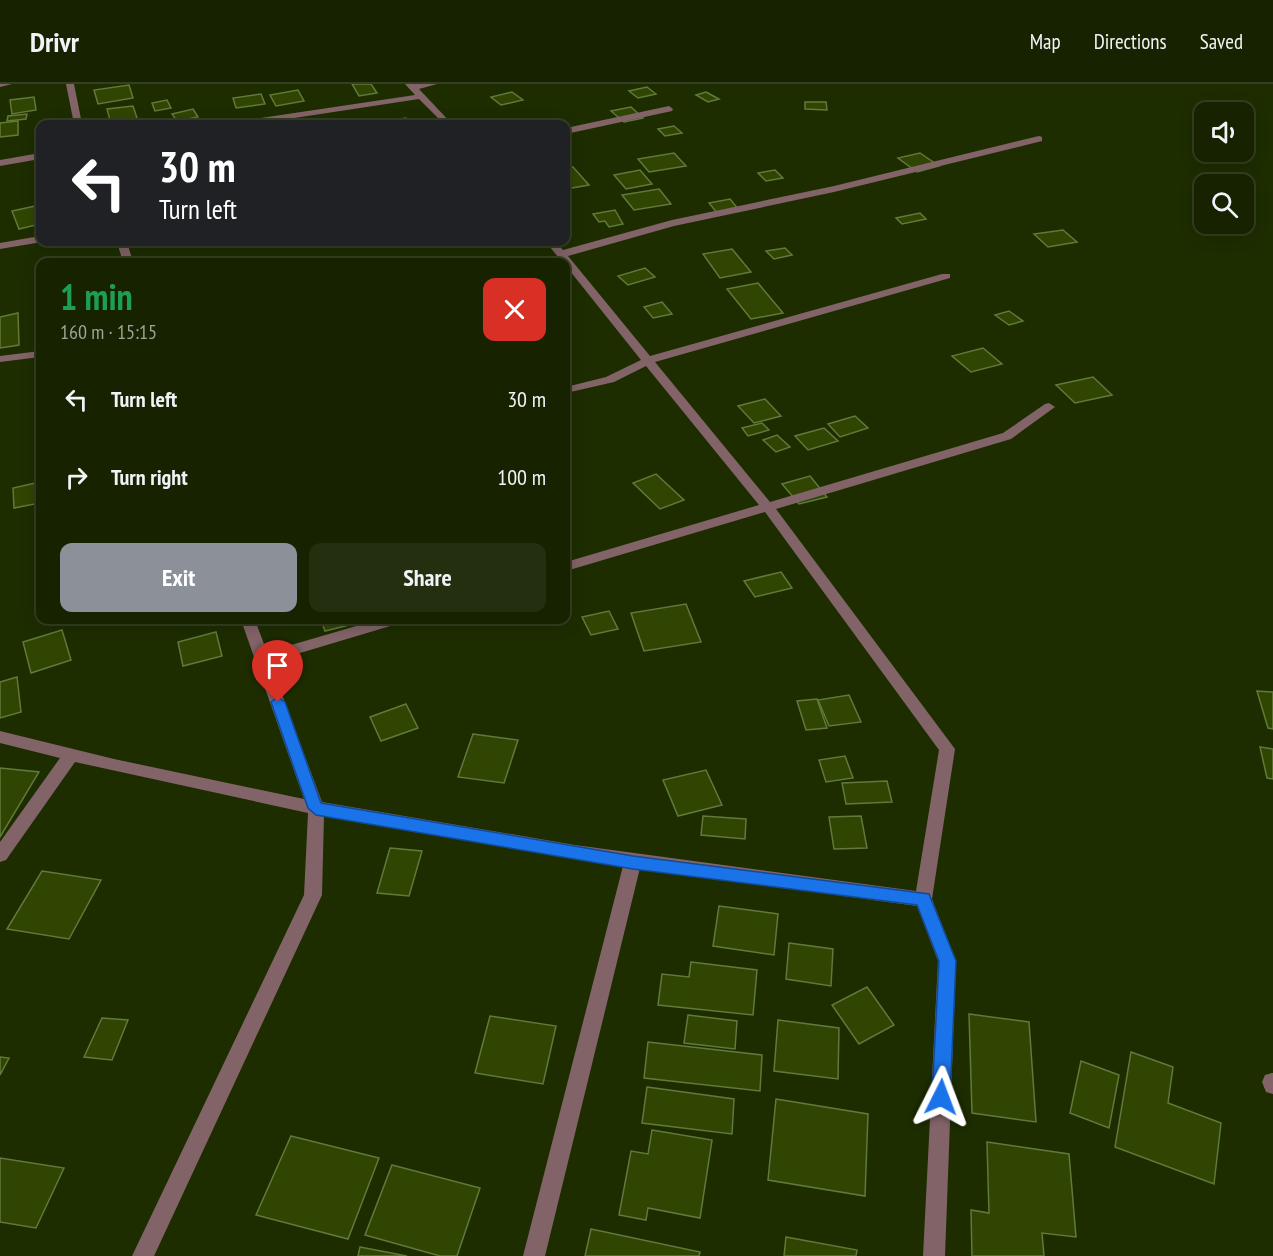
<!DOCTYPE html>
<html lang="en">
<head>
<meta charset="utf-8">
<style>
	body { margin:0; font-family:"PT Sans Narrow",sans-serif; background:#232f0f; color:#f1f3f6; height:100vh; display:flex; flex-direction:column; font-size:22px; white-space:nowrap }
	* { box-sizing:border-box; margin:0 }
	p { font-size:20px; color:#9ea499 }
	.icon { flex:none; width:33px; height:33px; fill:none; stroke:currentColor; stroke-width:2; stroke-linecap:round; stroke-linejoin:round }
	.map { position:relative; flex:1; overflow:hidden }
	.details { position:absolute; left:36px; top:174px; width:534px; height:366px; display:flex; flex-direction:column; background:#162200; border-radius:12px; box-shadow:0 3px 15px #0003,0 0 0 2px #353f22 }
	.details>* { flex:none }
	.banner { position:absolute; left:36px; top:36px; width:534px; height:126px; border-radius:12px; box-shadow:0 3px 15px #0003,0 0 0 2px #353f22; background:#202124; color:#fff; overflow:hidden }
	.fabs { position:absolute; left:1194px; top:18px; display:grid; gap:12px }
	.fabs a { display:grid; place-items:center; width:60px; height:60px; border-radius:12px; background:#162200; box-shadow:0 3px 15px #0003,0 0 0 2px #353f22; font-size:30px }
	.pin { position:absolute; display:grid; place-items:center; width:51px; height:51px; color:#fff; margin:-62px -26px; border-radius:50% 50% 50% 0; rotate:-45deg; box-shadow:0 0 6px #0007 }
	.pin .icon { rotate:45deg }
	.me { position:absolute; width:66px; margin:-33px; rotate:3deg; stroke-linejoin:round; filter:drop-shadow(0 0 4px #0008) }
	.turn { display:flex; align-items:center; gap:21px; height:126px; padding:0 24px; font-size:27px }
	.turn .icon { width:78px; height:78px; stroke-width:2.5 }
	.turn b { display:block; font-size:42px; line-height:51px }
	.round { display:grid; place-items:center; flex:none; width:63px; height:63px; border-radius:12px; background:#232f0f }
	.overview { display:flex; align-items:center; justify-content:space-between; height:102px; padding:0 24px }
	h1 { font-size:36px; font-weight:700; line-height:45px; color:#1e9e55 }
	.primary-button { display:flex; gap:12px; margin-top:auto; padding:12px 24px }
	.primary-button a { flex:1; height:69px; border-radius:12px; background:#8c9099; color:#fff; font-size:24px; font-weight:700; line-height:69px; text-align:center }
	.primary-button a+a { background:#232f0f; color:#f1f3f6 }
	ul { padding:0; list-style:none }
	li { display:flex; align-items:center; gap:18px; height:78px; padding:0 24px }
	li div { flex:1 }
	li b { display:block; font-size:22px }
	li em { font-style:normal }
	header { display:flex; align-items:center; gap:36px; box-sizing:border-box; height:84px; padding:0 30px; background:#162200; border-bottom:2px solid #353f22 }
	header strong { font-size:28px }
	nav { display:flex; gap:33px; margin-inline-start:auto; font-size:21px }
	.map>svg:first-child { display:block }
</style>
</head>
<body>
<header>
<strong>Drivr</strong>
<nav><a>Map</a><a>Directions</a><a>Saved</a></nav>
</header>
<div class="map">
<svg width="1273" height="1172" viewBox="0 0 1273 1172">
	<rect width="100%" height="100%" fill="#1d2d00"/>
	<!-- building -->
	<g fill="#304501" stroke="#61793b" stroke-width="1.5">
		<polygon points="352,0 371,0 377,9 359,12"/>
		<polygon points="129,1 133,14 98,20 94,6"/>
		<polygon points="647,3 656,10 638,14 629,7"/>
		<polygon points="298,6 304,17 276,22 270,11"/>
		<polygon points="512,8 523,16 501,21 491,13"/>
		<polygon points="706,8 719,15 708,18 696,11"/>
		<polygon points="261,10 265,20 236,24 233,14"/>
		<polygon points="34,13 36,26 12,30 10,16"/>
		<polygon points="167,16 171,24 155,27 152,19"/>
		<polygon points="805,18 826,18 827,26 805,25"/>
		<polygon points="133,22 139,40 111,40 107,25"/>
		<polygon points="631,23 643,34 624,38 611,27"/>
		<polygon points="193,25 198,33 177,37 172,30"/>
		<polygon points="27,30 26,35 7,37 8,32"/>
		<polygon points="406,34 411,40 373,39"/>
		<polygon points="513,35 520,40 491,40"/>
		<polygon points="18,37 18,51 0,53 0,39"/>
		<polygon points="674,42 682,49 665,52 658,45"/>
		<polygon points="674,69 686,82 649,88 638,75"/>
		<polygon points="920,69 939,82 917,88 898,74"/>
		<polygon points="573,83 589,101 566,105 566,85"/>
		<polygon points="640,86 652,100 626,105 614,91"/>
		<polygon points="775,86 783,94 766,97 758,89"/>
		<polygon points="659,105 671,120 634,126 622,111"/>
		<polygon points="730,115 739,126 718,130 709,119"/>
		<polygon points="40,121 40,140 19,145 12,127"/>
		<polygon points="615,126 623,140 609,143 605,137 599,138 593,130"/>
		<polygon points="920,129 926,135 902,140 896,134"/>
		<polygon points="1063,146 1077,158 1048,163 1034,150"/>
		<polygon points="785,164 792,171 774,175 766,167"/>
		<polygon points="732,165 751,188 720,194 703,170"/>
		<polygon points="645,184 655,193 628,201 618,192"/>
		<polygon points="758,199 783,229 751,235 727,205"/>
		<polygon points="662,218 672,230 653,234 644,223"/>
		<polygon points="1009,227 1023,237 1009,241 995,231"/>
		<polygon points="18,229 19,261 0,264 0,233"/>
		<polygon points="983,264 1002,280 971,288 952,272"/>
		<polygon points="1093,293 1112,311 1075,319 1056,301"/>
		<polygon points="765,315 781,332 754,339 738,322"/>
		<polygon points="855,332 868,344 840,353 828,340"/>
		<polygon points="762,339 769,346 748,352 742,344"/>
		<polygon points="824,344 838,357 808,366 795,352"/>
		<polygon points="777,351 790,363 776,368 763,356"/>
		<polygon points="656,390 684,416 660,425 633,399"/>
		<polygon points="810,392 827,413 799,420 782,400"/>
		<polygon points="40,398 40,419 14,424 13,404"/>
		<polygon points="781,488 792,504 755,513 744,497"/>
		<polygon points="686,520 701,558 644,567 631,529"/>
		<polygon points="609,527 618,545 591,551 582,533"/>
		<polygon points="321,536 369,536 325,547"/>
		<polygon points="62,546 71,576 31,589 23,558"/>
		<polygon points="216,548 222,572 183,582 178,558"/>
		<polygon points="17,593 21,628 0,634 0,598"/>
		<polygon points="1257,607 1273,608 1273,645 1268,644"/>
		<polygon points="849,611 861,638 829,642 818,616"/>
		<polygon points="817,615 827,644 806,646 797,617"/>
		<polygon points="406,620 418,644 381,657 370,633"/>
		<polygon points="473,650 518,656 504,699 458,693"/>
		<polygon points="1260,663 1273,665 1273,695 1267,694"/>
		<polygon points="845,672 853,694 826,698 819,676"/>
		<polygon points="0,684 39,688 0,753"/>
		<polygon points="706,686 722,721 678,732 663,696"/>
		<polygon points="887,697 892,718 846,720 842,699"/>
		<polygon points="703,732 746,735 745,755 701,751"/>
		<polygon points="861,732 867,764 834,765 829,733"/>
		<polygon points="390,764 422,767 409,812 377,809"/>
		<polygon points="42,787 101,796 69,855 7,845"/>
		<polygon points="719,822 778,830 774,871 713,862"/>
		<polygon points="789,859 833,865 831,902 786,895"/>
		<polygon points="691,878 757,886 753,931 658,921 662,890 689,893"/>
		<polygon points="867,903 894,941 859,960 832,921"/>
		<polygon points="969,930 1029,938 1036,1038 972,1029"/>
		<polygon points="688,931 737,937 735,965 684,959"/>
		<polygon points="490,932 556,942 543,1000 475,989"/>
		<polygon points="102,934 128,936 112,976 84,973"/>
		<polygon points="778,936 839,944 838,995 774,987"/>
		<polygon points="648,958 762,971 760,1007 644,994"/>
		<polygon points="1131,968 1173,983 1168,1019 1221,1039 1214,1100 1115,1063"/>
		<polygon points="0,973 9,974 0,991"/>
		<polygon points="1081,977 1119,991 1109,1044 1070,1029"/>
		<polygon points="647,1003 734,1015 732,1050 642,1039"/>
		<polygon points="776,1015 868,1030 865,1112 768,1096"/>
		<polygon points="652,1046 712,1056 700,1134 648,1124 646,1136 619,1131 631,1067 648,1070"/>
		<polygon points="291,1052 379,1074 348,1155 256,1131"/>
		<polygon points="987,1058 1069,1070 1076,1153 1042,1149 1044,1172 972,1172 971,1126 989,1129"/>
		<polygon points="0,1074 64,1084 36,1144 0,1138"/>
		<polygon points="392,1081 480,1104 457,1172 440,1172 365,1151"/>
		<polygon points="591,1145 700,1168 699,1172 585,1172"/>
		<polygon points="786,1153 857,1166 856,1172 784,1172"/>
		<polygon points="360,1163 407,1172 358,1172"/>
	</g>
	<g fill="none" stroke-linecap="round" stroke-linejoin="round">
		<!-- street -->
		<g fill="#826368" fill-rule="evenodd">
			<polygon points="0,0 12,0 0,3"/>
			<polygon points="66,0 74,0 82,40 74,40"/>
			<polygon points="405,0 437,0 419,5 452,40 444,40 419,15 255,40 237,40 241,37 415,11"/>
			<polygon points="669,22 673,25 672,27 566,50 566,44"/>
			<polygon points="1039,52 1042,53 1042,57 834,108 674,142 568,172 650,272 942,190 950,190 950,194 655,278 770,418 1003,349 1045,320 1049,319 1055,323 1011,355 776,425 955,665 932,815 956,877 945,1172 923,1172 938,877 917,822 640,784 545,1172 523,1172 623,782 324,732 322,811 154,1172 132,1172 304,811 308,729 75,678 6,776 0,778 0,758 60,674 0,659 0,647 114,675 304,715 241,536 255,536 267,568 377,536 399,536 397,540 270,578 322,718 575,761 916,807 939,666 765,428 566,487 566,478 759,421 646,282 614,298 566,309 566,303 606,293 641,276 566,182 566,178 562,178 546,158 556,158 563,166 672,136 834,102"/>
			<polygon points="40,69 40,75 0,82 0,76"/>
			<polygon points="40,152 42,158 0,165 0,159"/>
			<polygon points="117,158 127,158 133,178 123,178"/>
			<polygon points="40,267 40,273 0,278 0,272"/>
			<polygon points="1272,989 1273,989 1273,1010 1266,1008 1262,998 1265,991"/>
		</g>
	</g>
	<!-- route -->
	<polygon fill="#1a73e8" stroke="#114b97" stroke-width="1.5" points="278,613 285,618 321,719 633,772 929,810 956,877 950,1013 947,1019 941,1022 935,1019 932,1013 939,877 917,821 633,785 316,731 308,724 271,618"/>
</svg>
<div class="fabs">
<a><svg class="icon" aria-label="sound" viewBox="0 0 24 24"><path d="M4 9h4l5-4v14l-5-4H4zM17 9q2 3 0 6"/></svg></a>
<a><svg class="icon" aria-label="search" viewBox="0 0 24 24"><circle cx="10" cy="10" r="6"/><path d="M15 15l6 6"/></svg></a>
</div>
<div class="pin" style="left:278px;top:618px;background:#d93025"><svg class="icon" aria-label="arrive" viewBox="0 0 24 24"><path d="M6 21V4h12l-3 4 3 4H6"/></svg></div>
<svg class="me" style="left:941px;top:1013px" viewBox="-20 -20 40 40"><path d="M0-17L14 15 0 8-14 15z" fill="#1a73e8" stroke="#fff" stroke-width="4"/></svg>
<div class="banner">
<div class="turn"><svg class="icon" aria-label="left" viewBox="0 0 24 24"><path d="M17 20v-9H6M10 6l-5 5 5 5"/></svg><div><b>30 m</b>Turn left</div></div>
</div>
<section class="details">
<div class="overview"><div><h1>1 min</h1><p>160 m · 15:15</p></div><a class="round" style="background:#d93025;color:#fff"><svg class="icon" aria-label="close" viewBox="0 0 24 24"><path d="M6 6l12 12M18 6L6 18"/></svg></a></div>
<ul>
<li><svg class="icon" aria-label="left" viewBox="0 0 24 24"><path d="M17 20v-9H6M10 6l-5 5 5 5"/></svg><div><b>Turn left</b></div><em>30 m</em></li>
<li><svg class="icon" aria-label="right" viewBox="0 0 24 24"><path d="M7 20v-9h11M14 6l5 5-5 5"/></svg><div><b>Turn right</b></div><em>100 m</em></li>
</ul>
<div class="primary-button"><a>Exit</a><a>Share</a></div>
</section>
</div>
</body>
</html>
